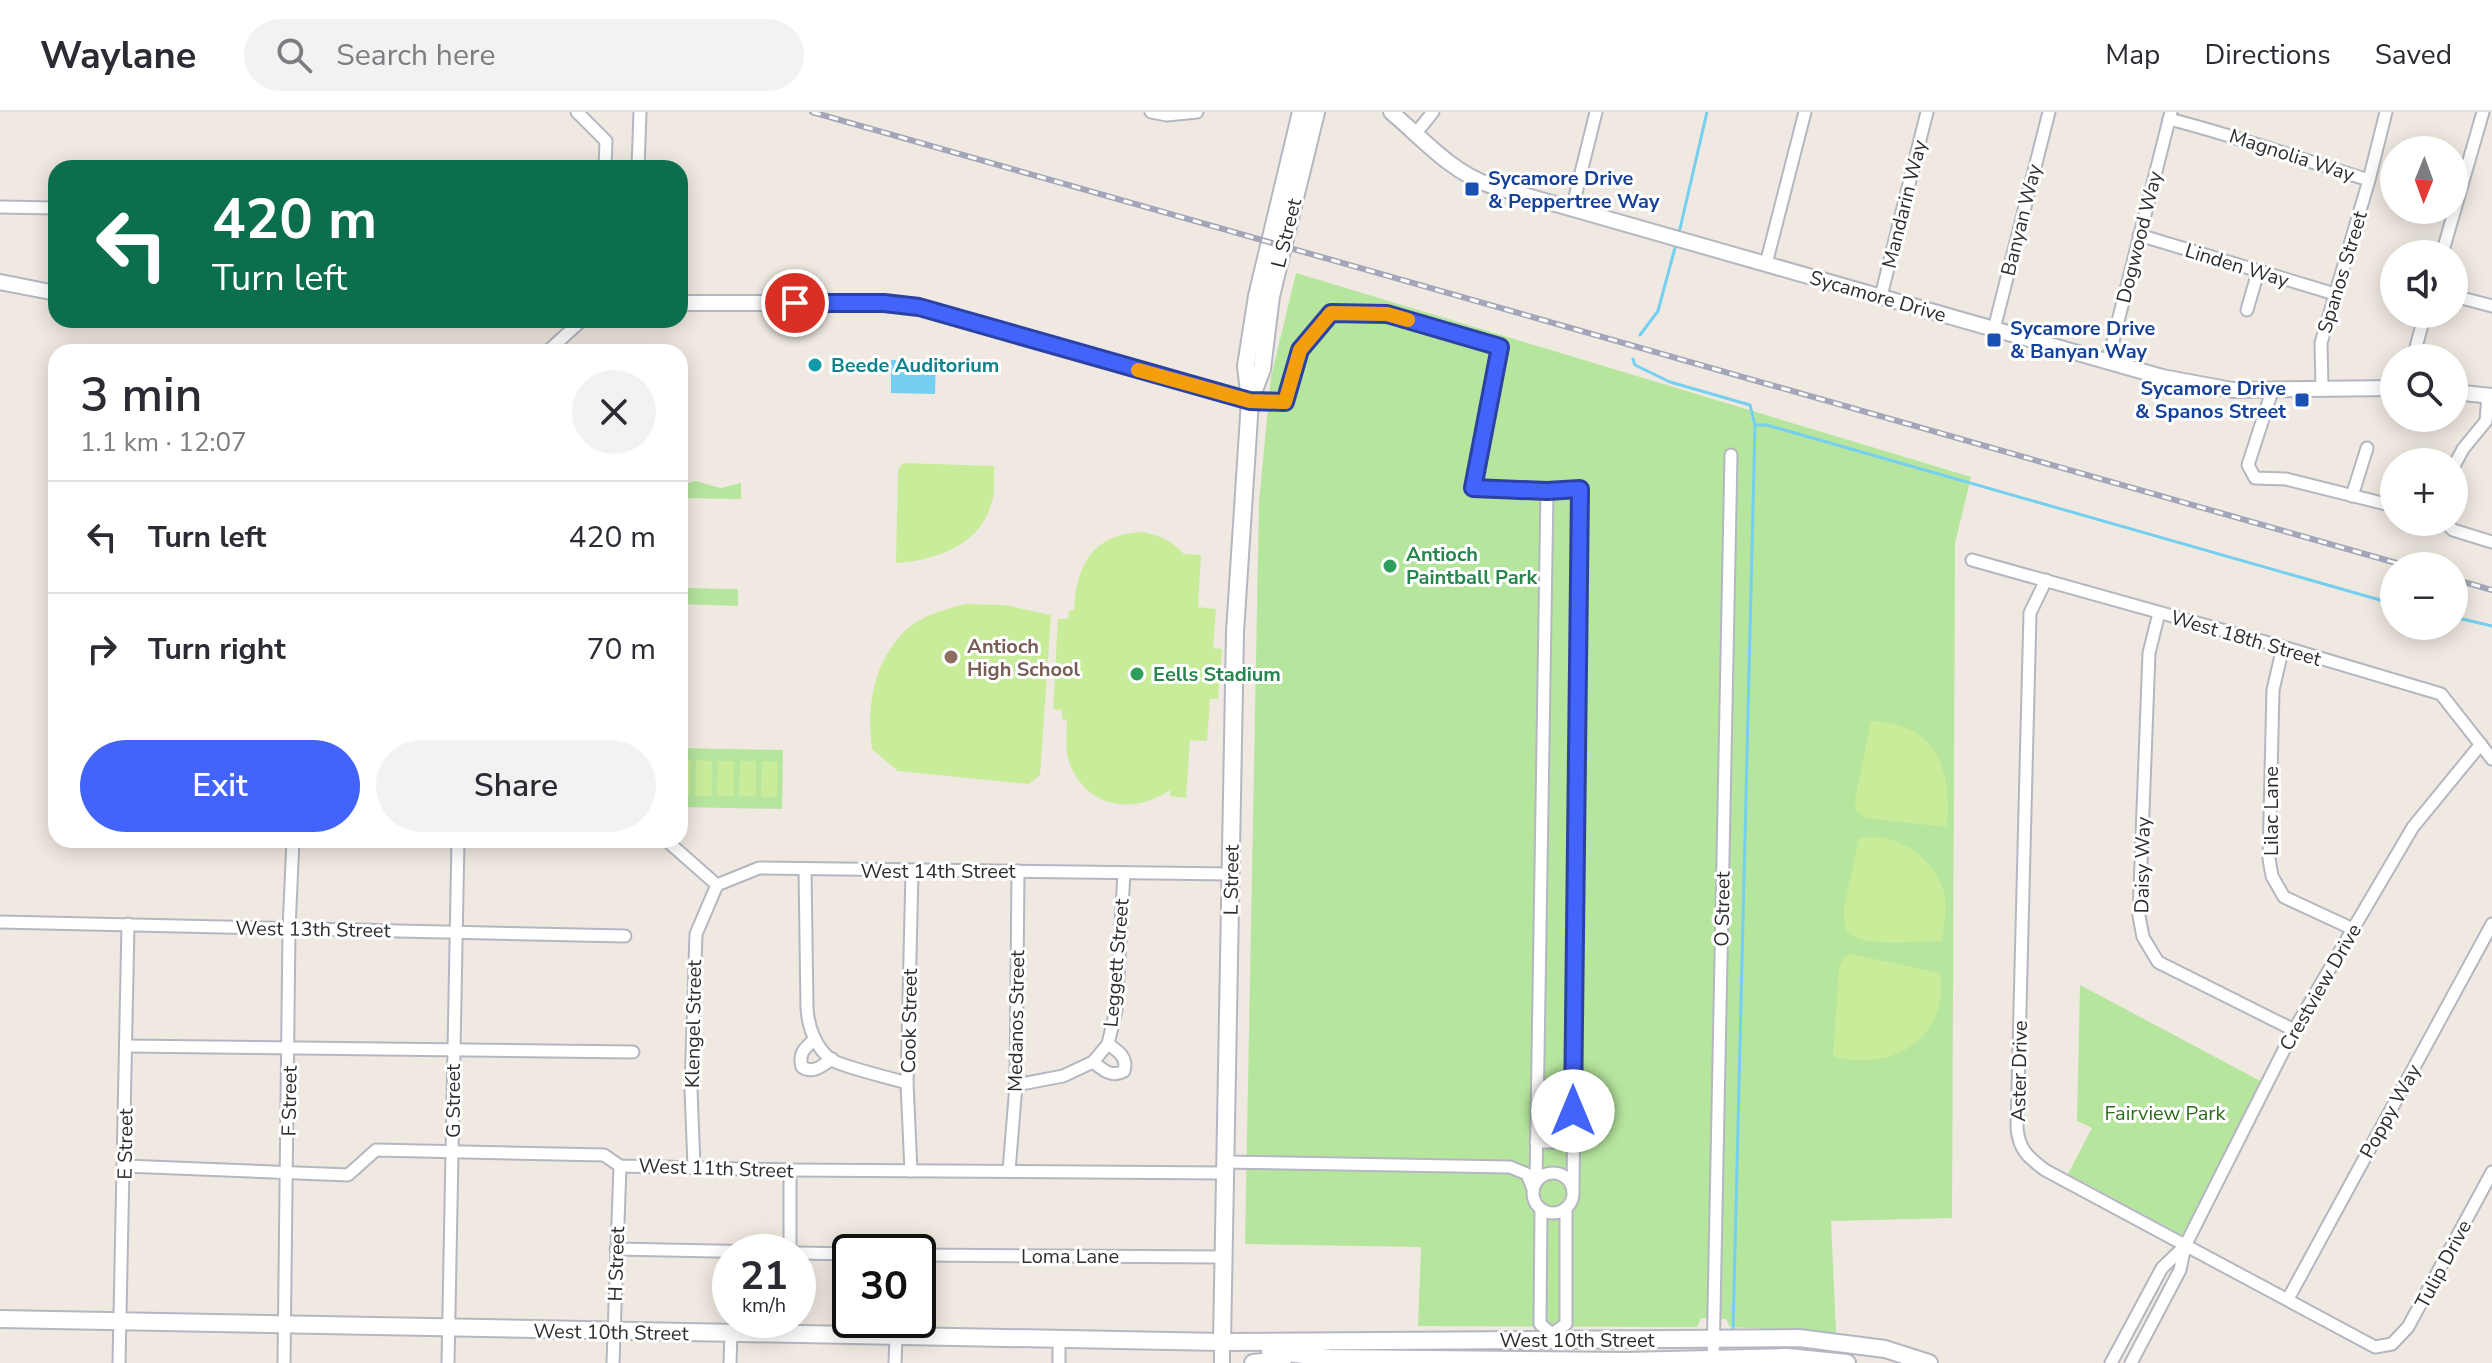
<!DOCTYPE html>
<html lang="en">
<head>
<meta charset="utf-8">
<style>
	body { margin:0; font-family:"Nunito Sans",sans-serif; background:#f2f2f3; color:#2b2b33; height:100vh; display:flex; flex-direction:column; font-size:30px; white-space:nowrap }
	* { box-sizing:border-box; margin:0 }
	p { font-size:26px; color:#7c7c81 }
	.icon { flex:none; width:44px; height:44px; fill:none; stroke:currentColor; stroke-width:2; stroke-linecap:round; stroke-linejoin:round }
	.map { position:relative; flex:1; overflow:hidden }
	.panel { position:absolute; left:48px; top:232px; width:640px; height:504px; display:flex; flex-direction:column; background:#fff; border-radius:24px; box-shadow:0 4px 20px #0003 }
	.panel>* { flex:none }
	.top-card { position:absolute; left:48px; top:48px; width:640px; height:168px; border-radius:24px; box-shadow:0 4px 20px #0003; background:#0b6e4f; color:#fff; overflow:hidden }
	.needle { width:52px; rotate:181deg }
	.tools { position:absolute; left:2380px; top:24px; display:grid; gap:16px }
	.tools a { display:grid; place-items:center; width:88px; height:88px; border-radius:50%; background:#fff; box-shadow:0 4px 20px #0003; font-size:40px }
	.speed { position:absolute; left:712px; top:1122px; display:flex; gap:16px; font-size:40px; font-weight:700; text-align:center }
	.speed>* { display:grid; place-content:center; width:104px; height:104px; border-radius:50%; background:#fff; box-shadow:0 4px 20px #0003; line-height:1 }
	.speed small { font-size:20px; font-weight:400 }
	.speed .limit { border:4px solid #111; border-radius:12px; background:#fff; color:#111 }
	.pin { position:absolute; display:grid; place-items:center; width:68px; height:68px; color:#fff; margin:-34px; border:4px solid #fff; border-radius:50%; box-shadow:0 2px 8px #0007 }
	.me { position:absolute; width:88px; margin:-44px; rotate:0deg; stroke-linejoin:round; filter:drop-shadow(0 0 6px #0008) }
	.turn { display:flex; align-items:center; gap:28px; height:168px; padding:0 32px; font-size:36px }
	.turn .icon { width:104px; height:104px; stroke-width:2.5 }
	.turn b { display:block; font-size:56px; line-height:68px }
	.round { display:grid; place-items:center; flex:none; width:84px; height:84px; border-radius:42px; background:#f2f2f3 }
	.head { display:flex; align-items:center; justify-content:space-between; height:136px; padding:0 32px }
	h1 { font-size:48px; font-weight:600; line-height:60px }
	.button { display:flex; gap:16px; margin-top:auto; padding:16px 32px }
	.button a { flex:1; height:92px; border-radius:48px; background:#4264fb; color:#fff; font-size:32px; font-weight:600; line-height:92px; text-align:center }
	.button a+a { background:#f2f2f3; color:#2b2b33 }
	ul { padding:0; list-style:none }
	li { display:flex; align-items:center; gap:24px; height:112px; padding:0 32px; border-top:2px solid #e1e1e2 }
	li div { flex:1 }
	li b { display:block; font-size:30px }
	li em { font-style:normal }
	header { display:flex; align-items:center; gap:48px; box-sizing:border-box; height:112px; padding:0 40px; background:#fff; border-bottom:2px solid #e1e1e2 }
	header strong { font-size:38px }
	nav { display:flex; gap:44px; margin-inline-start:auto; font-size:28px }
	.search { width:560px; height:72px; background:#f2f2f3; display:flex; align-items:center; gap:20px; box-sizing:border-box; padding:0 28px; border-radius:44px; color:#7c7c81; font-size:30px }
	.map>svg:first-child { display:block }
</style>
</head>
<body>
<header>
<strong>Waylane</strong>
<div class="search"><svg class="icon" aria-label="search" viewBox="0 0 24 24"><circle cx="10" cy="10" r="6"/><path d="M15 15l6 6"/></svg>Search here</div>
<nav><a>Map</a><a>Directions</a><a>Saved</a></nav>
</header>
<div class="map">
<svg width="2492" height="1251" viewBox="0 0 2492 1251">
	<rect width="100%" height="100%" fill="#efe9e1"/>
	<!-- green -->
	<g fill="#b6e59e">
		<polygon points="1296,161 1971,365 1955,431 1952,1106 1831,1109 1836,1221 1730,1215 1726,1207 1701,1206 1697,1215 1418,1214 1421,1135 1245,1132 1259,390 1271,265"/>
		<polygon points="695,369 721,376 741,371 741,387 680,386 680,373"/>
		<polygon points="680,476 738,477 738,494 680,492"/>
		<polygon points="680,636 783,638 782,697 680,695"/>
		<polygon points="2080,873 2264,971 2182,1123 2068,1062 2092,1016 2077,1009"/>
	</g>
	<!-- pitch -->
	<g fill="#c9ec9a">
		<path d="M903,351L994,354C994,364 995,375 993,385C984,432 938,448 896,451L898,358Z"/>
		<path d="M1143,420C1161,424 1172,429 1184,442L1201,443L1198,495L1216,497L1213,536L1222,537L1218,587H1210L1207,629L1190,628L1186,686L1170,684V678C1131,705 1082,694 1068,646C1065,634 1067,620 1067,608L1062,607V598L1053,597L1058,507H1068L1069,499L1074,498C1077,452 1092,422 1143,420Z"/>
		<path d="M964,492L1005,493L1051,503L1040,663L1029,672L898,659L872,637C866,594 874,548 907,517C922,503 946,498 964,492Z"/>
		<path d="M1871,609C1937,611 1952,657 1947,715L1865,706L1856,699L1855,687Z"/>
		<polygon points="680,648 691,648 690,684 680,683"/>
		<polygon points="696,648 712,649 712,684 695,684"/>
		<polygon points="718,649 734,649 734,684 717,684"/>
		<polygon points="740,649 756,649 756,685 739,684"/>
		<polygon points="762,649 778,650 777,685 761,685"/>
		<path d="M1859,726C1867,726 1877,724 1884,726C1912,731 1940,756 1945,785C1947,799 1944,814 1942,829C1917,829 1867,836 1847,821L1843,800Z"/>
		<path d="M1850,842L1940,861C1950,926 1891,961 1833,944L1839,855L1843,846Z"/>
	</g>
	<!-- water -->
	<polygon fill="#75cff0" points="891,248 936,249 935,282 891,281"/>
	<g fill="none" stroke-linecap="round" stroke-linejoin="round">
		<!-- stream -->
		<g stroke="#75cff0" stroke-width="3">
			<polyline points="1679,121 1707,0"/>
			<polyline points="1640,223 1658,199 1676,132"/>
			<polyline points="1633,247 1635,253 1670,270 1750,293 1755,313 1733,1220"/>
			<polyline points="1755,313 1767,313 2394,492"/>
			<polyline points="2454,505 2492,514"/>
		</g>
		<!-- minor casing -->
		<g stroke="#b4b7c1" stroke-width="15">
			<g id="minor">
				<polyline points="577,0 606,29 605,56"/>
				<polyline points="1151,0 1167,3 1197,0"/>
				<path d="M2169,7C2237,24 2302,48 2369,68"/>
				<polyline points="1416,21 1433,0"/>
				<polyline points="638,56 640,0"/>
				<polyline points="0,95 56,96"/>
				<polyline points="1572,97 1596,0"/>
				<polyline points="2139,123 2335,182"/>
				<polyline points="2442,142 2483,0"/>
				<polyline points="1766,152 1805,0"/>
				<polyline points="1881,184 1927,0"/>
				<polyline points="2454,184 2492,194"/>
				<polyline points="2247,198 2258,160"/>
				<polyline points="1994,217 2049,0"/>
				<polyline points="547,240 582,208"/>
				<polyline points="2413,246 2425,202"/>
				<polyline points="2108,249 2171,0"/>
				<polyline points="2322,275 2321,231 2369,68 2386,0"/>
				<polyline points="2272,279 2248,353 2255,366 2286,367 2394,394"/>
				<polyline points="1250,289 1285,290 1300,238 1331,201 1387,202 1500,235 1473,376 1547,379 1580,377 1573,1079"/>
				<polyline points="2454,354 2463,337 2486,309 2488,283"/>
				<polyline points="2352,384 2367,336"/>
				<polyline points="2445,410 2453,418 2492,430"/>
				<polyline points="1972,448 2283,535 2441,582 2492,647"/>
				<path d="M2046,468L2030,501L2017,1016C2019,1038 2028,1045 2045,1058L2375,1235L2392,1232L2408,1215L2492,1060"/>
				<polyline points="2159,501 2149,541 2139,804 2143,825 2158,850 2294,918"/>
				<polyline points="2283,535 2273,578 2269,747 2272,764 2284,785 2353,817"/>
				<polyline points="666,728 717,773 759,756 1231,762"/>
				<path d="M805,757L807,896C808,915 816,937 832,948C843,955 891,966 907,971"/>
				<polyline points="0,810 625,824"/>
				<path d="M815,927C805,936 798,941 802,955C813,962 822,954 832,947"/>
				<polyline points="126,934 633,940"/>
				<path d="M1093,950C1103,958 1112,966 1124,959C1128,945 1118,939 1108,932"/>
				<polyline points="1016,973 1063,964 1093,950 1108,932 1116,898 1124,761"/>
				<polyline points="1536,1030 1573,1030"/>
				<polyline points="1224,1050 1510,1055 1527,1062 1533,1077"/>
				<polyline points="125,1054 348,1063 376,1038 604,1043 620,1054 790,1058 1224,1061"/>
				<polyline points="694,1055 691,977 696,822 717,773"/>
				<polyline points="790,1058 790,1140"/>
				<polyline points="911,1059 907,971 912,760"/>
				<polyline points="1009,1059 1016,973 1018,759"/>
				<circle cx="1553" cy="1081" r="20"/>
				<polyline points="1536,1070 1547,379"/>
				<polyline points="1541,1097 1540,1212 1552,1222 1566,1212 1566,1096"/>
				<polyline points="616,1137 765,1140"/>
				<polyline points="798,1141 850,1142"/>
				<polyline points="918,1143 1223,1145"/>
				<polyline points="2288,1187 2492,812"/>
				<polyline points="789,1221 789,1208"/>
				<polyline points="1713,1250 1731,343"/>
				<polyline points="119,1251 128,812"/>
				<polyline points="284,1251 289,817 293,728"/>
				<polyline points="448,1251 458,728"/>
				<polyline points="613,1251 620,1054"/>
				<polyline points="730,1251 731,1221"/>
				<polyline points="895,1251 896,1226"/>
				<polyline points="1059,1251 1059,1228"/>
				<polyline points="2111,1251 2162,1156 2185,1134"/>
				<polyline points="2131,1251 2180,1158 2185,1134 2294,918 2353,817 2413,715 2481,632"/>
			</g>
		</g>
		<!-- tertiary casing -->
		<g stroke="#b4b7c1" stroke-width="18">
			<g id="tertiary">
				<path d="M1391,0C1422,26 1450,59 1489,73L2162,265L2232,278L2394,276"/>
				<polyline points="0,170 56,181"/>
				<polyline points="680,191 884,191 919,195 1250,289"/>
				<polyline points="2454,280 2492,284"/>
				<polyline points="1222,1230 1222,1251"/>
			</g>
		</g>
		<!-- secondary casing -->
		<g stroke="#b4b7c1" stroke-width="20">
			<g id="secondary">
				<polyline points="1251,286 1262,257 1271,184 1316,0"/>
				<polyline points="0,1207 1222,1230 1799,1226 1885,1237 1929,1251"/>
				<polyline points="1222,1230 1235,520 1250,289 1246,254 1257,184 1301,0"/>
				<polyline points="1270,1239 1329,1246 1626,1249 1787,1245 1847,1251"/>
				<polyline points="1253,1251 1283,1248"/>
			</g>
		</g>
		<!-- minor -->
		<use href="#minor" stroke="#fff" stroke-width="11"/>
		<!-- tertiary -->
		<use href="#tertiary" stroke="#fff" stroke-width="14"/>
		<!-- secondary -->
		<use href="#secondary" stroke="#fff" stroke-width="16"/>
		<!-- rail casing -->
		<g stroke="#a3a6b8" stroke-width="6">
			<g id="rail">
				<polyline points="812,0 2407,454"/>
				<polyline points="2454,467 2492,478"/>
			</g>
		</g>
		<!-- rail -->
		<use href="#rail" stroke="#fff" stroke-width="3" stroke-dasharray="9" stroke-linecap="butt"/>
	</g>
	<g fill="none" stroke-linecap="round" stroke-linejoin="round">
		<!-- route casing -->
		<g stroke="#2b41a3" stroke-width="20">
			<polyline id="route" points="795,191 884,191 919,195 1250,289 1285,290 1300,238 1331,201 1387,202 1500,235 1473,376 1547,379 1580,377 1573,999"/>
		</g>
		<!-- route -->
		<use href="#route" stroke="#4264fb" stroke-width="14"/>
		<!-- slow -->
		<polyline stroke="#f59e0b" stroke-width="14" points="1138,258 1250,289 1285,290 1300,238 1331,201 1387,202 1408,208"/>
	</g>
	<!-- markers -->
	<g fill="#1a4fb4" stroke="#fff" stroke-width="3">
		<rect x="1464" y="69" width="16" height="16" rx="4"/>
		<rect x="1986" y="220" width="16" height="16" rx="4"/>
		<rect x="2294" y="280" width="16" height="16" rx="4"/>
	</g>
	<circle fill="#0f9aa8" stroke="#fff" stroke-width="3" cx="815" cy="253" r="8"/>
	<g fill="#2e9e5b" stroke="#fff" stroke-width="3">
		<circle cx="1390" cy="454" r="8"/>
		<circle cx="1137" cy="562" r="8"/>
	</g>
	<circle fill="#8d6e63" stroke="#fff" stroke-width="3" cx="951" cy="545" r="8"/>
	<g text-anchor="middle" stroke-width="6" stroke-linejoin="round" paint-order="stroke">
		<!-- street labels -->
		<g font-size="20" fill="#2e2e2e" stroke="#fff">
			<text transform="translate(2292 43) rotate(18)" y="7">Magnolia Way</text>
			<text transform="translate(1904 92) rotate(-76)" y="7">Mandarin Way</text>
			<text transform="translate(2021 108) rotate(-76)" y="7">Banyan Way</text>
			<text transform="translate(1286 121) rotate(-76)" y="7">L Street</text>
			<text transform="translate(2139 125) rotate(-76)" y="7">Dogwood Way</text>
			<text transform="translate(2237 153) rotate(17)" y="7">Linden Way</text>
			<text transform="translate(2342 160) rotate(-73)" y="7">Spanos Street</text>
			<text transform="translate(1878 184) rotate(16)" y="7">Sycamore Drive</text>
			<text transform="translate(2246 526) rotate(16)" y="7">West 18th Street</text>
			<text transform="translate(2271 699) rotate(-90)" y="7">Lilac Lane</text>
			<text transform="translate(2142 753) rotate(-89)" y="7">Daisy Way</text>
			<text x="938" y="766">West 14th Street</text>
			<text transform="translate(1231 768) rotate(-89)" y="7">L Street</text>
			<text transform="translate(1722 797) rotate(-89)" y="7">O Street</text>
			<text transform="translate(313 817) rotate(1)" y="7">West 13th Street</text>
			<text transform="translate(1116 851) rotate(-85)" y="7">Leggett Street</text>
			<text transform="translate(2320 875) rotate(-60)" y="7">Crestview Drive</text>
			<text transform="translate(909 909) rotate(-89)" y="7">Cook Street</text>
			<text transform="translate(1016 909) rotate(-89)" y="7">Medanos Street</text>
			<text transform="translate(693 912) rotate(-89)" y="7">Klengel Street</text>
			<text transform="translate(2019 959) rotate(-89)" y="7">Aster Drive</text>
			<text transform="translate(289 989) rotate(-89)" y="7">F Street</text>
			<text transform="translate(453 989) rotate(-90)" y="7">G Street</text>
			<text transform="translate(2390 999) rotate(-61)" y="7">Poppy Way</text>
			<text transform="translate(125 1032) rotate(-89)" y="7">E Street</text>
			<text transform="translate(716 1056) rotate(2)" y="7">West 11th Street</text>
			<text x="1070" y="1151">Loma Lane</text>
			<text transform="translate(616 1152) rotate(-88)" y="7">H Street</text>
			<text transform="translate(2443 1152) rotate(-62)" y="7">Tulip Drive</text>
			<text transform="translate(611 1220) rotate(1)" y="7">West 10th Street</text>
			<text x="1577" y="1235">West 10th Street</text>
		</g>
		<!-- transit labels -->
		<g font-size="20" font-weight="bold" fill="#164399" stroke="#fff" text-anchor="start">
			<text x="1488" y="73">Sycamore Drive<tspan x="1488" dy="23">&amp; Peppertree Way</tspan></text>
			<text x="2010" y="223">Sycamore Drive<tspan x="2010" dy="23">&amp; Banyan Way</tspan></text>
			<text x="2286" y="283" text-anchor="end">Sycamore Drive<tspan x="2286" dy="23">&amp; Spanos Street</tspan></text>
		</g>
		<!-- culture labels -->
		<g font-size="20" font-weight="bold" fill="#0d838f" stroke="#fff" text-anchor="start">
			<text x="831" y="260">Beede Auditorium</text>
		</g>
		<!-- leisure labels -->
		<g font-size="20" font-weight="bold" fill="#27864d" stroke="#fff" text-anchor="start">
			<text x="1406" y="449">Antioch<tspan x="1406" dy="23">Paintball Park</tspan></text>
			<text x="1153" y="569">Eells Stadium</text>
		</g>
		<!-- education labels -->
		<g font-size="20" font-weight="bold" fill="#785e54" stroke="#fff" text-anchor="start">
			<text x="967" y="541">Antioch<tspan x="967" dy="23">High School</tspan></text>
		</g>
		<!-- park labels -->
		<g font-size="20" fill="#2c6e1b" stroke="#fff">
			<text x="2165" y="1008">Fairview Park</text>
		</g>
	</g>
</svg>
<div class="tools">
<a><svg class="needle" viewBox="-14 -14 28 28"><path d="M0-13l5 13h-10z" fill="#e53935"/><path d="M0 13l5-13h-10z" fill="#7c7c81"/></svg></a>
<a><svg class="icon" aria-label="sound" viewBox="0 0 24 24"><path d="M4 9h4l5-4v14l-5-4H4zM17 9q2 3 0 6"/></svg></a>
<a><svg class="icon" aria-label="search" viewBox="0 0 24 24"><circle cx="10" cy="10" r="6"/><path d="M15 15l6 6"/></svg></a>
<a>+</a>
<a>−</a>
</div>
<div class="speed"><div>21<small>km/h</small></div><div class="limit">30</div></div>
<div class="pin" style="left:795px;top:191px;background:#d93025"><svg class="icon" aria-label="arrive" viewBox="0 0 24 24"><path d="M6 21V4h12l-3 4 3 4H6"/></svg></div>
<svg class="me" style="left:1573px;top:999px" viewBox="-20 -20 40 40"><circle r="19" fill="#fff"/><path d="M0-13L10 11 0 6-10 11z" fill="#4264fb"/></svg>
<div class="top-card">
<div class="turn"><svg class="icon" aria-label="left" viewBox="0 0 24 24"><path d="M17 20v-9H6M10 6l-5 5 5 5"/></svg><div><b>420 m</b>Turn left</div></div>
</div>
<section class="panel">
<div class="head"><div><h1>3 min</h1><p>1.1 km · 12:07</p></div><a class="round"><svg class="icon" aria-label="close" viewBox="0 0 24 24"><path d="M6 6l12 12M18 6L6 18"/></svg></a></div>
<ul>
<li><svg class="icon" aria-label="left" viewBox="0 0 24 24"><path d="M17 20v-9H6M10 6l-5 5 5 5"/></svg><div><b>Turn left</b></div><em>420 m</em></li>
<li><svg class="icon" aria-label="right" viewBox="0 0 24 24"><path d="M7 20v-9h11M14 6l5 5-5 5"/></svg><div><b>Turn right</b></div><em>70 m</em></li>
</ul>
<div class="button"><a>Exit</a><a>Share</a></div>
</section>
</div>
</body>
</html>
